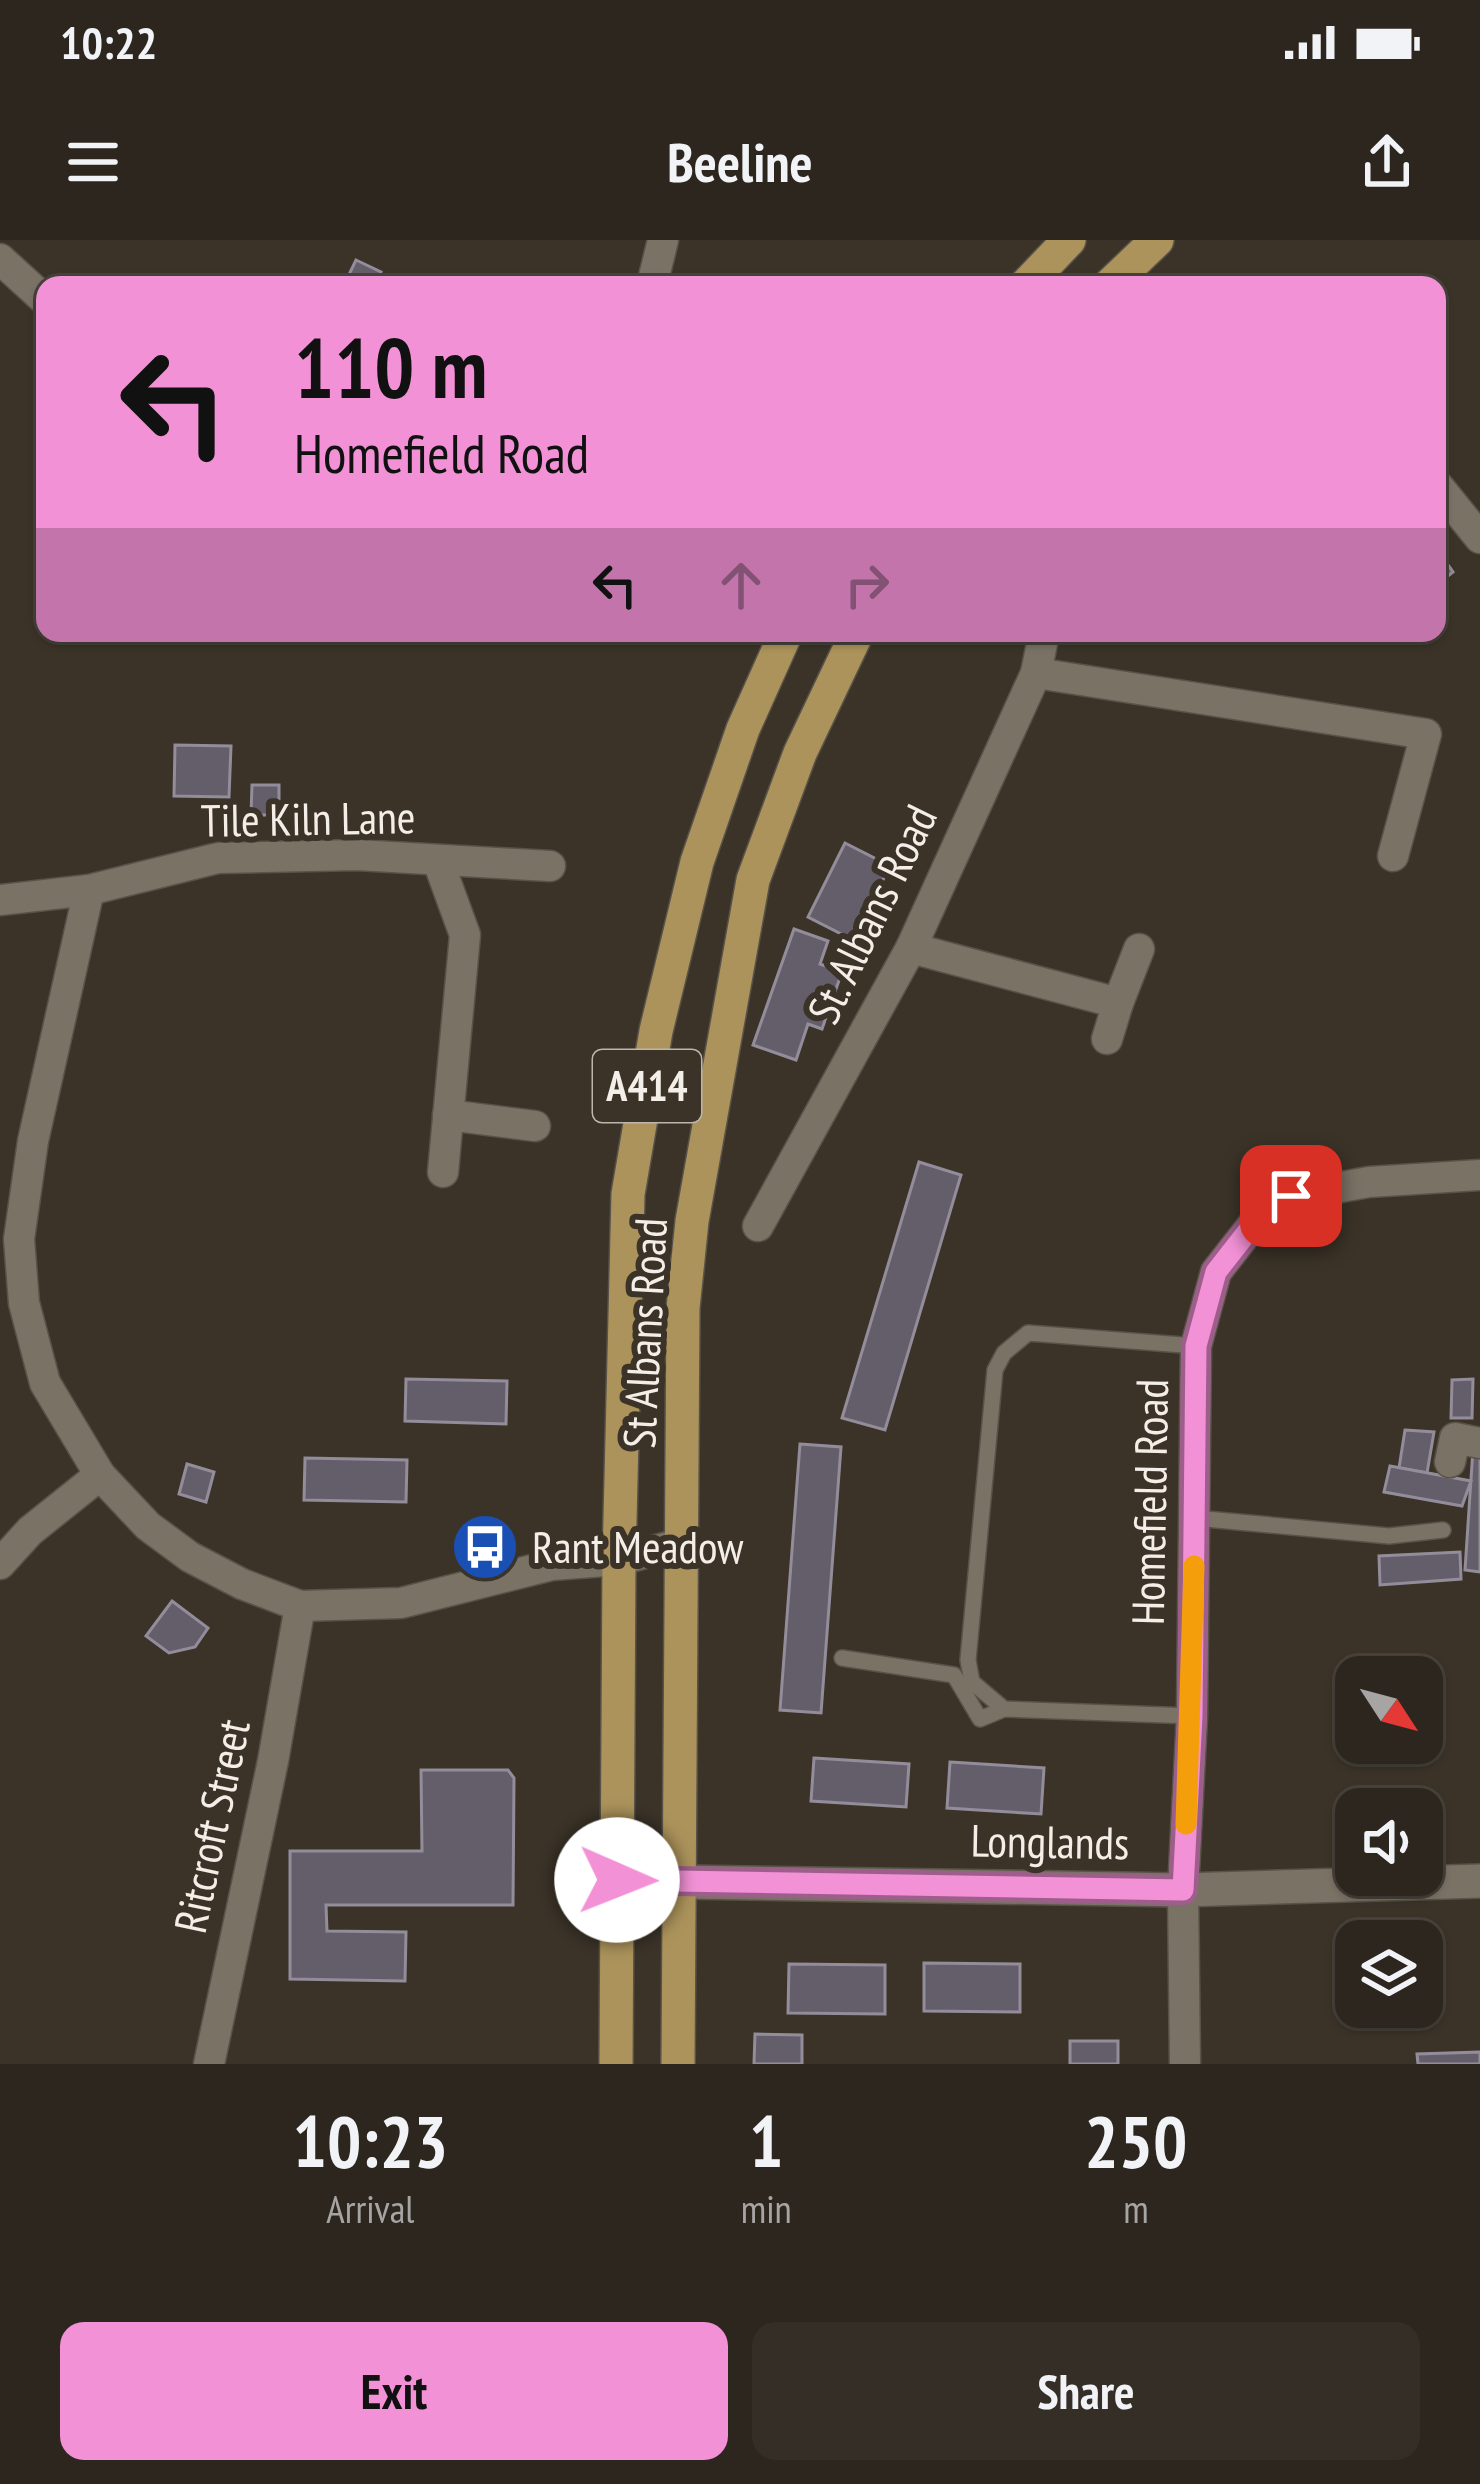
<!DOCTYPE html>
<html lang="en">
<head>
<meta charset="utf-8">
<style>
	body { margin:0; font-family:"PT Sans Narrow",sans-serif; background:#342e27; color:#f1f3f6; height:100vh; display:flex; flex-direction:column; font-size:45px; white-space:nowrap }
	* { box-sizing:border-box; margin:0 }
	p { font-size:39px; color:#a6a5a4 }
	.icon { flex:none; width:66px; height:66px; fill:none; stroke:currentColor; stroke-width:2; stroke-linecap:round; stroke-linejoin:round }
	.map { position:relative; height:1824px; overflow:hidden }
	.sheet { display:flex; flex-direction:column; background:#2c261e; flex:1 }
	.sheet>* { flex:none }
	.hud { position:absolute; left:36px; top:36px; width:1410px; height:366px; border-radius:24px; box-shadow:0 3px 9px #0004,0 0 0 3px #48433c; background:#f391d6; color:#111; overflow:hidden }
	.needle { width:78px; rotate:126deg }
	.buttons { position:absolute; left:1335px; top:1416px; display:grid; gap:24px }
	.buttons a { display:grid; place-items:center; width:108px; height:108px; border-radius:24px; background:#2c261e; box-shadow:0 3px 9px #0004,0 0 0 3px #48433c; font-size:60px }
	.pin { position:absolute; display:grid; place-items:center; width:102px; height:102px; color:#fff; margin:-51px; border-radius:24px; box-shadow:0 6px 18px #0006 }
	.me { position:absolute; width:132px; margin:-66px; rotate:91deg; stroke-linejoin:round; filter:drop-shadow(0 0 9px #0008) }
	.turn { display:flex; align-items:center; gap:42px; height:252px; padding:0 60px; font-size:54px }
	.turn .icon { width:156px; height:156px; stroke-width:2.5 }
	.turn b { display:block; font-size:84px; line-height:102px }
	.lanes { display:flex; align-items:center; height:114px; padding:0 60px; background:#0003; justify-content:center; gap:60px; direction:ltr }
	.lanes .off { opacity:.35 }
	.eta { display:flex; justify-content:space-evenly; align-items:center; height:204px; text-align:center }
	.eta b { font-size:72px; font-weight:600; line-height:84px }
	.primary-button { display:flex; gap:24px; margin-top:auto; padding:24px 60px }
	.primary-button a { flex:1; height:138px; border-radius:24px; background:#f391d6; color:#111; font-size:48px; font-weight:600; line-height:138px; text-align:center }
	.primary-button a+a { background:#342e27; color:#f1f3f6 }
	.status { display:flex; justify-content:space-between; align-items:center; height:84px; padding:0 60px; background:#2c261e; direction:ltr }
	.status svg { height:33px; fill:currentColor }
	header { display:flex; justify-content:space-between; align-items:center; height:156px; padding:0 60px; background:#2c261e; font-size:54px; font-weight:600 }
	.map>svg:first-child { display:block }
</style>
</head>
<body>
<div class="status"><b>10:22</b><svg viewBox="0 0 49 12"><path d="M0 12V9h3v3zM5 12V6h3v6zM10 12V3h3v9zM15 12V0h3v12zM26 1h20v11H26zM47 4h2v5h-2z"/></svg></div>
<header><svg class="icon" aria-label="menu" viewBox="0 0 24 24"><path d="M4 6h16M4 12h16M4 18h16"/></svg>Beeline<svg class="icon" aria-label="share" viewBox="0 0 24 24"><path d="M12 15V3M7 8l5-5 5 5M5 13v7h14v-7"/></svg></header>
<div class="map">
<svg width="1480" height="1824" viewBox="0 0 1480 1824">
	<rect width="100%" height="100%" fill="#3b3328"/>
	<!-- building -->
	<g fill="#645e6b" stroke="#938d9b" stroke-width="3">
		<polygon points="356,20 381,32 375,45 344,45"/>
		<polygon points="1437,309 1453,332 1443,340 1437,332"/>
		<polygon points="175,505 231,506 229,557 174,556"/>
		<polygon points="252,545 279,545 279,575 251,575"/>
		<polygon points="845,603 890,626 853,700 808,677"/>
		<polygon points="794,689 828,701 820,724 842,732 822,789 808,784 796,820 753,805"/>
		<polygon points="919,922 961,935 885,1190 842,1178"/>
		<polygon points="406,1139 507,1141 506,1184 405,1181"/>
		<polygon points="1473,1139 1472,1178 1451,1178 1452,1140"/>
		<polygon points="1405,1190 1434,1192 1427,1233 1399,1228"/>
		<polygon points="800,1204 841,1207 821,1473 780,1470"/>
		<polygon points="1473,1209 1480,1210 1480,1332 1465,1330"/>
		<polygon points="305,1218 407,1220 406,1262 304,1260"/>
		<polygon points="187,1224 214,1232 206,1262 179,1254"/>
		<polygon points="1390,1226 1471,1241 1462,1266 1384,1252"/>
		<polygon points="1460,1312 1461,1339 1380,1345 1379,1316"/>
		<polygon points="172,1361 208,1388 195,1407 169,1413 146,1396"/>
		<polygon points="814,1518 909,1524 906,1567 811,1561"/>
		<polygon points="950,1522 1044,1528 1041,1574 947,1568"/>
		<polygon points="421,1530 508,1530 514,1538 513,1665 326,1665 327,1691 406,1692 405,1741 290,1739 290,1611 422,1611"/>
		<polygon points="924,1723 1020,1724 1020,1772 924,1771"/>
		<polygon points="789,1724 885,1725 885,1774 788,1773"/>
		<polygon points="755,1794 802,1795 802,1824 754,1824"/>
		<rect x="1070" y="1801" width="48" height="23"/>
		<polygon points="1480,1812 1480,1824 1418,1824 1417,1814"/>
	</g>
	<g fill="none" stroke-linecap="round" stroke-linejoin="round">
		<!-- service casing -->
		<g stroke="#585248" stroke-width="18">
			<g id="service">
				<polyline points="1195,1278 1389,1296 1443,1290"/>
				<polyline points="842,1418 954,1435 980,1479 1004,1469"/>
				<polyline points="1192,1476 1004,1469 972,1442 968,1420 995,1130 1004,1113 1028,1093 1196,1106"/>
			</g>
		</g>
		<!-- minor casing -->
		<g stroke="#585248" stroke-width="33">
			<g id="minor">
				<polyline points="0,19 45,60"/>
				<polyline points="652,45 663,0"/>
				<polyline points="1437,245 1480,298"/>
				<polyline points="1036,433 1426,494 1393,616"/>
				<polyline points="438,621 465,695 443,932"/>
				<polyline points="89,650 33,901 19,999 24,1063 45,1143 100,1235 148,1286 190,1317 242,1344 300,1366 401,1363 552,1325 619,1320 683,1303"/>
				<polyline points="0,660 89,650 218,618 357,615 550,626"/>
				<polyline points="911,708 1118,763 1107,799"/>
				<polyline points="1118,763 1139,709"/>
				<polyline points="448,875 535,886"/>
				<polyline points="758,986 911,708 1036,433 1044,393"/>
				<polyline points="1450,1222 1455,1198 1480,1203"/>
				<polyline points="0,1324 30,1291 100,1235"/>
				<polyline points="209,1824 273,1521 300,1366"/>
				<polyline points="1185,1824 1183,1650 1192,1476 1196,1106 1216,1032 1252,986 1291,956 1369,942 1480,935"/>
			</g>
		</g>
		<!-- tertiary casing -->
		<g stroke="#585248" stroke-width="36">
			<polyline id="tertiary" points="617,1641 1183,1650 1480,1641"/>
		</g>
		<!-- primary casing -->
		<g stroke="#585248" stroke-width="36">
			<g id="primary">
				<polyline points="1026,45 1069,0"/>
				<polyline points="1110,45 1157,0"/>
				<polyline points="616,1824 619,1320 628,954 656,791 697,622 743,489 786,393"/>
				<polyline points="678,1824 683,1068 692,981 753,640 800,513 857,393"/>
			</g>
		</g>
		<!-- service -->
		<use href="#service" stroke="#7a7265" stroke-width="15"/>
		<!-- minor -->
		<use href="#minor" stroke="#7a7265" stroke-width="30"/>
		<!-- tertiary -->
		<use href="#tertiary" stroke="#7a7265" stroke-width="33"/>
		<!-- primary -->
		<use href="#primary" stroke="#ac935b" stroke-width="33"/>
	</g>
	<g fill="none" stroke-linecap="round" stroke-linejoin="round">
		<!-- route casing -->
		<g stroke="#9e5e8b" stroke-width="30">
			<polyline id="route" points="617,1640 1183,1650 1192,1476 1196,1106 1216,1032 1252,986 1291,956"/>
		</g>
		<!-- route -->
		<use href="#route" stroke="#f391d6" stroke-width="21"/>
		<!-- slow -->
		<polyline stroke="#f59e0b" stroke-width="21" points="1186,1584 1194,1326"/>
	</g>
	<!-- icons -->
	<defs>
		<g id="bus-disc" transform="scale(3.45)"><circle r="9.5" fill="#1a4fb4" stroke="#3b3328"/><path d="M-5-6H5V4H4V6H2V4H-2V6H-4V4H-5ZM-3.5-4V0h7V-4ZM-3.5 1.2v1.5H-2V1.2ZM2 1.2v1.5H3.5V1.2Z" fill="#fff"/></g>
	</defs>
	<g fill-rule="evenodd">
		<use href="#bus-disc" x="485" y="1307"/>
	</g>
	<g text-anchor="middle" stroke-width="12" stroke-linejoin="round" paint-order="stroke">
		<!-- shield labels -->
		<rect fill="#3b3328" stroke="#bcb6ae" stroke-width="3" x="593" y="810" width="108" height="72" rx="9"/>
		<g font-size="42" font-weight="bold" fill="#f3eee7">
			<text x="647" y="861">A414</text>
		</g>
		<!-- street labels -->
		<g font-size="45" fill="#f3eee7" stroke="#3b3328">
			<text transform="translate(308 579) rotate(-1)" y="16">Tile Kiln Lane</text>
			<text transform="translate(872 674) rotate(-64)" y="16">St. Albans Road</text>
			<text transform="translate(645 1093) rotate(-87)" y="16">St Albans Road</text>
			<text transform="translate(1150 1262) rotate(-89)" y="16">Homefield Road</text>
			<text transform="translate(212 1586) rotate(-78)" y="16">Ritcroft Street</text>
			<text transform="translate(1050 1602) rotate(1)" y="16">Longlands</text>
		</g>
		<!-- poi labels -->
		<g font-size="45" fill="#f3eee7" stroke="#3b3328" text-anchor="start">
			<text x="532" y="1323">Rant Meadow</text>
		</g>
	</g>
</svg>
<div class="buttons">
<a><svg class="needle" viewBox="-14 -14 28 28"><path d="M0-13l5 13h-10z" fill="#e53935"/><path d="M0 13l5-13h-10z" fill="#a6a5a4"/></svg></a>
<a><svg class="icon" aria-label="sound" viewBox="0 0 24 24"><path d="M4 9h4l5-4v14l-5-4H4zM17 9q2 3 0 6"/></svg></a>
<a><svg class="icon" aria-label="layers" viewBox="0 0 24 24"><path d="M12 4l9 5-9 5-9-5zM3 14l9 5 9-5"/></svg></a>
</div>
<div class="pin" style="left:1291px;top:956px;background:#d93025"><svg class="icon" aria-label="arrive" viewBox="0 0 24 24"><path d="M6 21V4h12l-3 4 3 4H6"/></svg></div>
<svg class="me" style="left:617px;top:1640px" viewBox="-20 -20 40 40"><circle r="19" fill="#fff"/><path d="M0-13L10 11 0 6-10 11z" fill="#f391d6"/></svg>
<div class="hud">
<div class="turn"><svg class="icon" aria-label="left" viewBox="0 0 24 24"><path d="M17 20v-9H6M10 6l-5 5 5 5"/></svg><div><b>110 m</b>Homefield Road</div></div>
<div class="lanes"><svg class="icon" aria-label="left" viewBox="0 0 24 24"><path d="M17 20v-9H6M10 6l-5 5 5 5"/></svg><svg class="icon off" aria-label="ahead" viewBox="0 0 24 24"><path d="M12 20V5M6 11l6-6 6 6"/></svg><svg class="icon off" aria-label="right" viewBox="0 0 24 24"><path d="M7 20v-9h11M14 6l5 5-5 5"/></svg></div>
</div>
</div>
<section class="sheet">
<div class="eta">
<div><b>10:23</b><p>Arrival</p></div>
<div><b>1</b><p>min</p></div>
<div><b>250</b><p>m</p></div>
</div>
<div class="primary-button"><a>Exit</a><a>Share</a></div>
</section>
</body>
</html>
